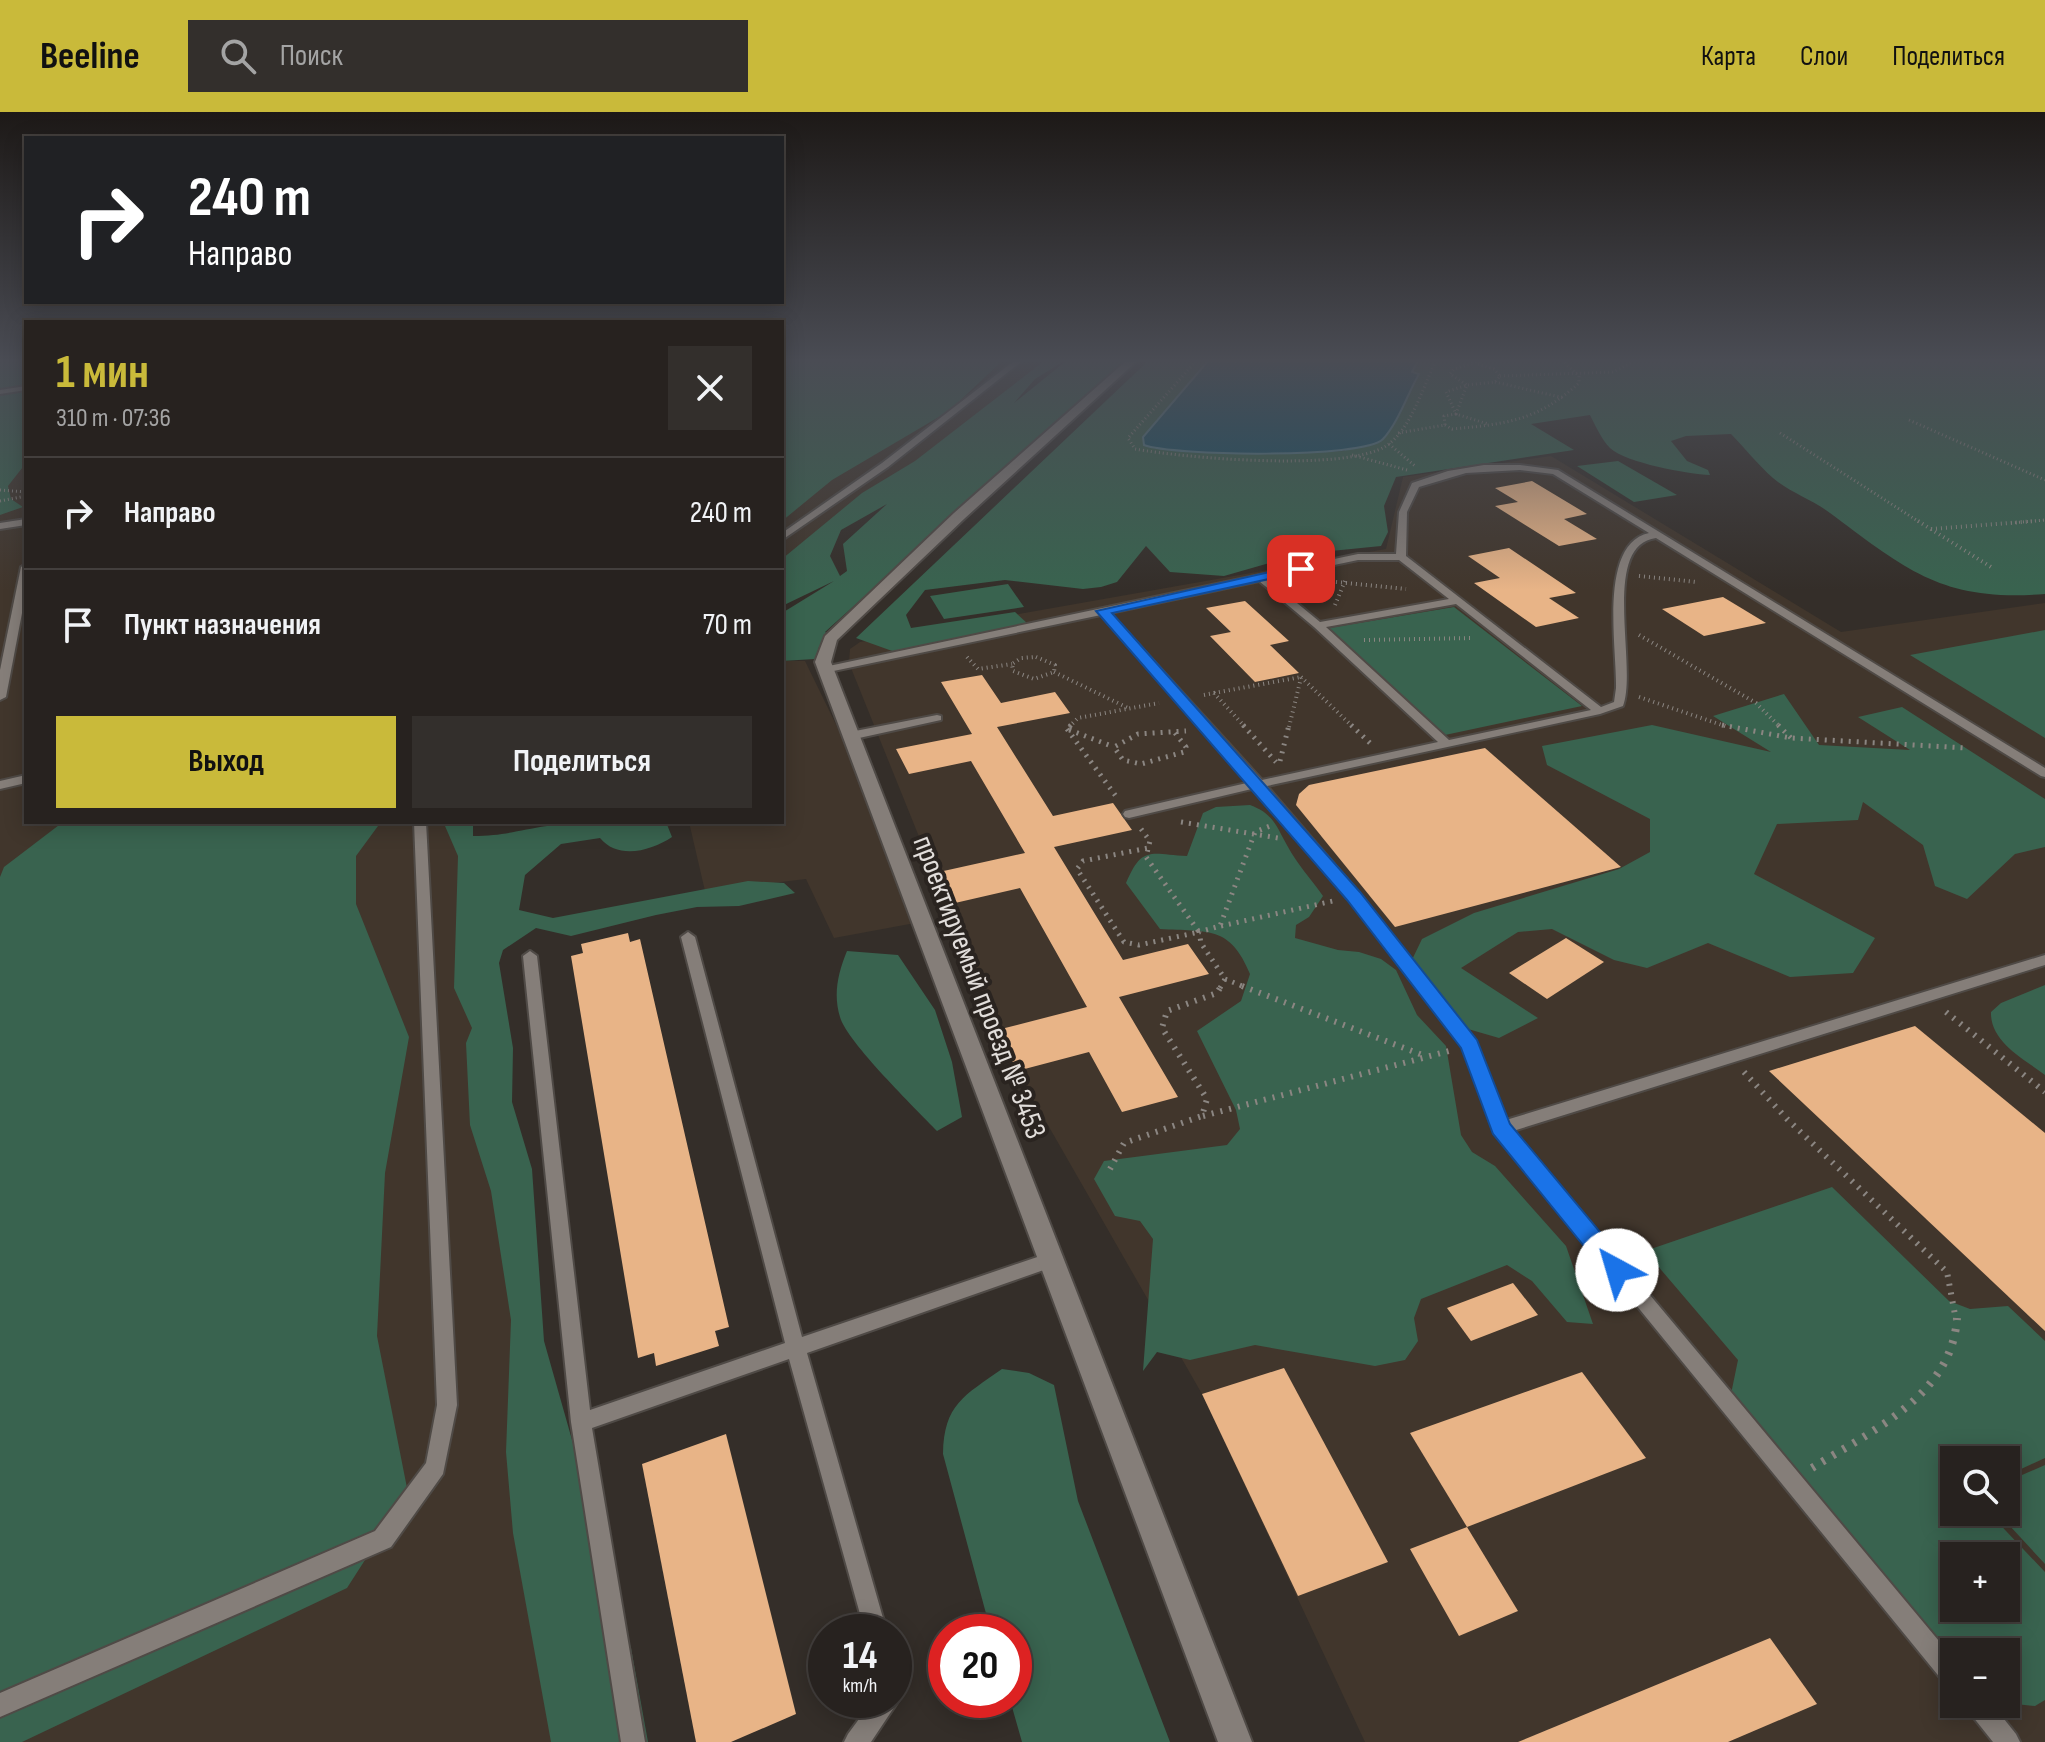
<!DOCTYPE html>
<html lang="ru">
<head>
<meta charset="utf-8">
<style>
	body { margin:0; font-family:"Sofia Sans Condensed",sans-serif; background:#332f2c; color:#f1f3f6; height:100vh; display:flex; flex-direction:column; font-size:30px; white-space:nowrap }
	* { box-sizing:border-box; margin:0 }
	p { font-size:26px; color:#a4a4a4 }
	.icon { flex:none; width:44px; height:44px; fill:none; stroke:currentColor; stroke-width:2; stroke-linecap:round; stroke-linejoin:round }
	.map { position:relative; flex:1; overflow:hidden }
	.side { position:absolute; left:24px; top:208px; width:760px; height:504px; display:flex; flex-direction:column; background:#27221f; border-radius:0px; box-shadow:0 4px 20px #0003,0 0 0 2px #433f3d }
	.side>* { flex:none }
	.hud { position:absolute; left:24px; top:24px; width:760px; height:168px; border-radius:0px; box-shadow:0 4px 20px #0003,0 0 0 2px #433f3d; background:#202124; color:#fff; overflow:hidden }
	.controls { position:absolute; left:1940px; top:1334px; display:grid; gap:16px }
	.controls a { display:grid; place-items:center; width:80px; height:80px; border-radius:0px; background:#27221f; box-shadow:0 4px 20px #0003,0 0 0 2px #433f3d; font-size:40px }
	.speed { position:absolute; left:808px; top:1502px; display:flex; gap:16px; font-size:40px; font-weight:700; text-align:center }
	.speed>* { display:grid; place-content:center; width:104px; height:104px; border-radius:50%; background:#27221f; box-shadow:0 4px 20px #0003,0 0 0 2px #433f3d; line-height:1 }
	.speed small { font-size:20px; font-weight:400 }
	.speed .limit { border:12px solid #d22; background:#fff; color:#111 }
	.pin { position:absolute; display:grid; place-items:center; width:68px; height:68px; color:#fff; margin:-34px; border-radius:16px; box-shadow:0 4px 12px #0006 }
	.me { position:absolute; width:88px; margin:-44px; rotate:321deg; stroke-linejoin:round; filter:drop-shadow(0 0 6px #0008) }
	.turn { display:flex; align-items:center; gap:28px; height:168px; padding:0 32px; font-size:36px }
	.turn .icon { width:104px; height:104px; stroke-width:2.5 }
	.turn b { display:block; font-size:56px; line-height:68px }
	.round { display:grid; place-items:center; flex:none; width:84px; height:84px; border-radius:0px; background:#332f2c }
	.head { display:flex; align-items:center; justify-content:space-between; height:136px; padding:0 32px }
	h1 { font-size:48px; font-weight:700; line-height:60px; color:#c9ba3a }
	.cta { display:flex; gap:16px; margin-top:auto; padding:16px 32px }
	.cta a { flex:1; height:92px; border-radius:0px; background:#c9ba3a; color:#111; font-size:32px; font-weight:700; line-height:92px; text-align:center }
	.cta a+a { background:#332f2c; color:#f1f3f6 }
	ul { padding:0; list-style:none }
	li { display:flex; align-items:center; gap:24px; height:112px; padding:0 32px; border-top:2px solid #433f3d }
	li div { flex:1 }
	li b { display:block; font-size:30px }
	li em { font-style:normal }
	header { display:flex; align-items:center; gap:48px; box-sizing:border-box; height:112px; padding:0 40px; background:#c9ba3a; color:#111 }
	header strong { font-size:38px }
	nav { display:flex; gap:44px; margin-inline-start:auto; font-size:28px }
	.search { width:560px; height:72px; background:#332f2c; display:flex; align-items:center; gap:20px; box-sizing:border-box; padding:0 28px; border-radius:0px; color:#a4a4a4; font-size:30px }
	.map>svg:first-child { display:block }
</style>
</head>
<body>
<header>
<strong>Beeline</strong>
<div class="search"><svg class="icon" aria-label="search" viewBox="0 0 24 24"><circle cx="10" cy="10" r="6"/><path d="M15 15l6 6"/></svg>Поиск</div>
<nav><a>Карта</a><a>Слои</a><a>Поделиться</a></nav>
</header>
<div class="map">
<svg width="2045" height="1630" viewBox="0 0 2045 1630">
	<rect width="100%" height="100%" fill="#342e29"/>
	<!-- built -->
	<g fill="#41362c" fill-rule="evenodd">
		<polygon points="0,249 26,249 26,710 455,710 586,1630 0,1630"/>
		<polygon points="782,249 1052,249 782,453"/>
		<path d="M1551,344L1841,520L2045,491V1630H1365L1202,1282L1017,959L997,918L849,551L850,537L860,530L1386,437L1403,365ZM1954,1348H2006V1400H1954ZM1954,1444H2006V1496H1954ZM1954,1540H2006V1592H1954Z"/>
		<polygon points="782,549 805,549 846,633 915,811 834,826 806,767 705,779 689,710 648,719 631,710 782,710"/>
	</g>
	<!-- green -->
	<g fill="#39634f" fill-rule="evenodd">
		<polygon points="0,249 26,249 26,351 8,374 11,387 23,395 0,403"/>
		<polygon points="782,249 1002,249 949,299 832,368 782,409"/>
		<path d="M1044,249H1064L1035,267L1014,291L1066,249H1126L825,520L831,524L819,535L815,547L782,549V501L834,469L782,494V447L862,381L915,349ZM887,392L843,432L847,459L840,464L830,444L841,418Z"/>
		<path d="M1148,249H1208L1143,325L1152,336L1277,341L1344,339L1418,262L1411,261L1418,249H2045V482C1943,490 1908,459 1830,401C1813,388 1789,380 1773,366C1758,353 1745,336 1731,322L1686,324L1671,329L1687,349L1708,358L1710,363C1688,362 1626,351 1610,336C1602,328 1595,313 1590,303L1531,312L1574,338L1396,365L1384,394L1388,420L1381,434L1301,442L1224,464L1170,460L1146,434L1117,470L1101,475L1083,477L1005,468L925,478L906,503L911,516L1015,500L1028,512L895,540L856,526Z"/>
		<polygon points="1618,349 1677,383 1634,390 1577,354"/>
		<polygon points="1008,472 1024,495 944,507 930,484"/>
		<polygon points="1454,495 1582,594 1445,623 1329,516"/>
		<polygon points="2045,518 2045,626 1910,543"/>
		<polygon points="1784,582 1819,633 1910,638 1858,605 1902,595 2045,687 2045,735 2015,742 1967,787 1935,774 1923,733 1863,690 1858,708 1777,712 1754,762 1875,826 1853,861 1790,865 1708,831 1647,856 1614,848 1552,817 1518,820 1461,856 1538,906 1499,926 1468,917 1409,854 1422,827 1474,801 1619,757 1650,740 1650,707 1547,653 1542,634 1652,613 1771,640 1713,604"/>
		<path d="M1250,693C1274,702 1276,714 1288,735C1297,752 1312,768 1323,784L1309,805L1296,813L1295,826L1338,838L1359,840L1381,847L1396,858L1417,903L1446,934L1461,1023L1472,1040L1495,1054L1566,1134L1593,1212L1567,1210L1532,1169L1507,1153L1421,1187L1414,1206L1418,1229L1405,1248L1375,1254L1255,1233L1190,1248L1157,1240L1143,1259L1153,1127L1140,1109L1115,1104L1094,1067L1104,1049L1227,1033L1240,1017L1236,998L1197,919L1241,889L1250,862C1230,813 1208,820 1160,817L1126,771C1142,733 1150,742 1187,744L1203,701L1216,695Z"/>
		<polygon points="63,710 377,710 378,714 356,744 356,792 409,925 385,1061 377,1224 408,1381 347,1476 22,1630 0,1630 0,765 4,755"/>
		<path d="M447,710H473V724C504,724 519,718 547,714C586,708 627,710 666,710L672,725C651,739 618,748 600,726L561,732L525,763L519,798L553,806L748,769L784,771L795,781L739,794L697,795L656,803L571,824L536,816L503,838L499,851L513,936L512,990L532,1057L544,1229L631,1536L648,1630H551L513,1421L506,1340L511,1208L491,1079L470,1013L466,931L472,916L454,876L458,744L445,714Z"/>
		<path d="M847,839L898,843L935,898L952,950L962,1005L937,1019C916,997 847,930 840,905C833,882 838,861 847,839Z"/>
		<path d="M2045,873V963C2024,947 1990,930 1991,900L2001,891Z"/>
		<path d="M1832,1075L1949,1189L1970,1197L2008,1194L2045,1229V1346L2006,1364V1348H1954V1400H1988L2045,1460V1588L2035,1594L2006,1591V1540H1954V1551L1731,1282L1738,1248L1645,1139ZM1954,1444H2006V1496H1954Z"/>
		<path d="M1002,1257L1029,1261L1054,1273L1078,1389L1170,1630H1022L1010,1588H1014V1520H991L943,1342C944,1292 964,1284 1002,1257Z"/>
		<polygon points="2045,1353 2045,1452 1997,1400 2006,1400 2006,1370"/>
	</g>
	<!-- water -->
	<path fill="#145065" stroke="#527b88" stroke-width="2" d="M1208,249H1418L1412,260L1419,262C1408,281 1398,311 1383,327C1364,347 1172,344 1144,333L1143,325Z"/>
	<!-- building -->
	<g fill="#e8b487">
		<polygon points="1532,369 1587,402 1564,407 1597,427 1559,434 1495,394 1518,390 1495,376"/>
		<polygon points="1509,436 1576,481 1549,486 1579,506 1536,515 1474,471 1500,466 1468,444"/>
		<polygon points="1723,485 1766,511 1704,524 1662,497"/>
		<polygon points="1245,489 1289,529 1270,533 1299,561 1255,570 1210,524 1231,520 1206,496"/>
		<polygon points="982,563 1001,591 1055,580 1070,601 997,615 1053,704 1113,691 1132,718 1054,735 1123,848 1188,832 1209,862 1119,885 1178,985 1122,1000 1089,940 1017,959 997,918 1087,895 1020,776 955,791 939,760 1025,741 971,649 909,662 896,637 972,622 941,570"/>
		<polygon points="1485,636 1621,755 1395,815 1296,693 1299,682 1309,673"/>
		<polygon points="628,821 630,830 640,827 729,1215 715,1219 719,1234 656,1254 654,1241 638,1246 571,844 583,841 581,832"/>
		<polygon points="1566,826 1604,850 1547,887 1509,861"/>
		<polygon points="1915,914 2045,1021 2045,1219 1769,959"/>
		<polygon points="1513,1171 1538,1203 1471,1229 1447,1196"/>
		<polygon points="1284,1256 1388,1450 1298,1484 1202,1282"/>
		<polygon points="1582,1260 1646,1346 1467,1415 1410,1321"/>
		<polygon points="726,1322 796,1602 731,1630 696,1630 642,1352"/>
		<polygon points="1467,1415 1518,1499 1459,1524 1410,1437"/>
		<polygon points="1770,1526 1817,1592 1728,1630 1518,1630"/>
	</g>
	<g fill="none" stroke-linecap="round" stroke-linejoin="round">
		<!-- service casing -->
		<g stroke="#4f4a46" stroke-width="4">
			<g id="service">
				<polygon points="1014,249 1022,249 888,355 782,428 782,421 882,351"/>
				<polygon points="26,274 26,278 0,282 0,278"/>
				<path d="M1484,353H1520L1558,358L2045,656V665L2041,664L1656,426C1600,433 1638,555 1623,594L1600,602L1267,674L1359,781L1475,929L1506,1008L2045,843V853L1513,1019L1954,1547V1577L1946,1573L1495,1020L1463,935L1349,787L1256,676L1129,706L1125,705L1123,702L1125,699L1251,670L1101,503L824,561L819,558L824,555L1358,442H1396L1399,400L1412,371L1448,359ZM1520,358L1553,362L1649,421C1598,432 1617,536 1616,576L1614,590L1601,595L1406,444L1407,400L1419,375L1466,361ZM1358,448H1399L1449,487L1320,510L1268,467ZM1259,469L1314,515L1438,630L1262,668L1110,501ZM1456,492L1591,598L1449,628L1326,515Z"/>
				<polygon points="26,407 26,413 0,417 0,411"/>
				<polygon points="26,452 26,480 6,585 0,588 0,558 21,455"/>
				<polygon points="937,603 941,604 941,608 850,628 844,624 850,620"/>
				<polygon points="26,663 26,671 0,677 0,669"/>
				<polygon points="414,710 426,710 457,1293 443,1362 391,1435 0,1605 0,1581 375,1419 426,1351 437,1293"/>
				<polygon points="688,820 695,825 802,1225 1052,1140 1058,1143 1061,1148 1058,1153 807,1241 887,1520 865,1520 789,1247 592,1316 645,1630 621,1630 571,1310 523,844 530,839 537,844 590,1298 785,1231 681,825"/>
				<polygon points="894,1579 899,1588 871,1630 844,1630 848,1622 873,1588 894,1588"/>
				<polygon points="1965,1592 1992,1592 2016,1622 2020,1630 1993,1630 1969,1600"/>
			</g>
		</g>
		<!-- minor casing -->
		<g stroke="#4f4a46" stroke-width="4">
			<polygon id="minor" points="1126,249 1137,249 964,407 837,528 831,550 1252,1630 1218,1630 815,550 825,524 954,401"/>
		</g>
		<!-- path-far4 -->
		<g stroke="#8b8682" stroke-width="3" stroke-dasharray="1 3" stroke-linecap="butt">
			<path d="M1196,249L1128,326L1135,337C1185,346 1345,360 1386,334C1411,318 1423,274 1436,249"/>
			<polyline points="1478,252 1494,257 1500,264 1495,270 1467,273 1456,302 1488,312"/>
			<polyline points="1500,264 1613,260 1635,249"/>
			<polyline points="1495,270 1564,286"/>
			<polyline points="1909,308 2045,368"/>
			<path d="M1445,313L1452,317C1506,312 1537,309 1579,271V264L1563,249"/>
			<polyline points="1398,321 1445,313 1444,304 1456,302 1446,280 1467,273 1450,262 1454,257 1480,249"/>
			<polyline points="1780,321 1921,411"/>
			<polyline points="1389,332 1415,354"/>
			<polyline points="1352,343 1407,358"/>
			<polyline points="0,378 26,380"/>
			<polyline points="0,389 26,384"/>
			<polyline points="2011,411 2045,408"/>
		</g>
		<!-- path-far3 -->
		<g stroke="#8b8682" stroke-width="4" stroke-dasharray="1 4" stroke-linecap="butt">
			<polyline points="1918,409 1991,455"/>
			<polyline points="1931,417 2036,409"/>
			<polyline points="1639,464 1697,470"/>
			<polyline points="1336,470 1406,477"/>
			<polyline points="1335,493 1345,469"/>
			<polyline points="1639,523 1756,591 1780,615"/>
			<polyline points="1364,528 1474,526"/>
			<polyline points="967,545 978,557 1012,552"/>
			<polygon points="1036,545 1055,553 1054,560 1034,567 1013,559 1012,552 1021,546"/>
			<polyline points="1054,560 1128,596"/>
			<polyline points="1301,565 1353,615"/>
			<polyline points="1214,581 1301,565"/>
			<polyline points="1204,583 1214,581 1245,615"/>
			<polyline points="1639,585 1728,615"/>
			<polyline points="1069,615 1078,606 1159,591"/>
			<polyline points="1289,615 1301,566"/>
		</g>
		<!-- path-far2 -->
		<g stroke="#8b8682" stroke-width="5" stroke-dasharray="2 6" stroke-linecap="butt">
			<polyline points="1071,613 1067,617 1114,635"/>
			<polyline points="1243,613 1276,650"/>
			<polyline points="1351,613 1370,631"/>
			<polyline points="1722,613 1791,626 1967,636"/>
			<polyline points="1778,613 1791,626"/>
			<polyline points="1067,617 1118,687"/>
			<polyline points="1175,621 1186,635 1184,640 1141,652 1123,648 1114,635 1138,622 1186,619"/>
			<polyline points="1280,649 1289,613"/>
			<polyline points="1181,710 1278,726"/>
			<polyline points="1141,717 1150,729 1146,745 1199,820 1139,833 1124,830 1077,757 1083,749 1148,736"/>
			<polyline points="1221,814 1333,789"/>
			<polyline points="1225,867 1247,876"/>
			<polyline points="1220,876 1225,867 1201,831 1199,820 1220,814 1255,720 1270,714"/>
		</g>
		<!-- path-far1 -->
		<g stroke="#8b8682" stroke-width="6" stroke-dasharray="2 7" stroke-linecap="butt">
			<polyline points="1242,874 1425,944"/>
			<polyline points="1946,900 2045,980"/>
			<polyline points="1744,960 1787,1007 1947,1160 1956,1208"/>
			<polyline points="1203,1004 1449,939"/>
			<polyline points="1110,1057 1124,1031 1202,1004 1207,987 1162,916 1167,899 1217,881 1221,874"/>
		</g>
		<!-- path -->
		<path stroke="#8b8682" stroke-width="8" stroke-dasharray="3 9" stroke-linecap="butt" d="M1812,1356C1871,1319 1952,1284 1957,1206"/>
		<!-- service -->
		<use href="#service" fill="#857e79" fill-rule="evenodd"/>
		<!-- minor -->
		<use href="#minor" fill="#857e79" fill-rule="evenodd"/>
	</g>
	<!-- sky -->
	<linearGradient id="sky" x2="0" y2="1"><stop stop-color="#1d1917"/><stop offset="0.52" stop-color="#4a4c54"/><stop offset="1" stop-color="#4a4c54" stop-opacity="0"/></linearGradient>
	<rect width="2045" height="478" fill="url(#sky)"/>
	<!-- route -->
	<polygon fill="#1a73e8" stroke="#114b97" stroke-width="2" points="1301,453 1306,454 1306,459 1112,501 1360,780 1477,928 1510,1012 1625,1150 1629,1158 1625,1165 1617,1168 1609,1165 1493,1022 1461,936 1347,788 1096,499"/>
	<g text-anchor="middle" stroke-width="8" stroke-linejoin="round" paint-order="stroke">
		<!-- street labels -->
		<g font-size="30" fill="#e2dedb" stroke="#2a2420">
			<text transform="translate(980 875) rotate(69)" y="10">проектируемый проезд № 3453</text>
		</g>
	</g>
</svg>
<div class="controls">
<a><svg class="icon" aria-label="search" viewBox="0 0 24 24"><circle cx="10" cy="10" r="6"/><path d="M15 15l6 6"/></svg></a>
<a>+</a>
<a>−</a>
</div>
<div class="speed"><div>14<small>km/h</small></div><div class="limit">20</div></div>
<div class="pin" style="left:1301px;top:457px;background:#d93025"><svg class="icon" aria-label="arrive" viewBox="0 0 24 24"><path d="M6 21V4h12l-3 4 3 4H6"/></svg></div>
<svg class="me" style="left:1617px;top:1158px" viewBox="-20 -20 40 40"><circle r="19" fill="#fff"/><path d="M0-13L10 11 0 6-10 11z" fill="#1a73e8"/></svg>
<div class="hud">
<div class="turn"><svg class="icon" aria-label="right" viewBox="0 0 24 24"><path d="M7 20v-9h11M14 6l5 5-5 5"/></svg><div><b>240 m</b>Направо</div></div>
</div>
<section class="side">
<div class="head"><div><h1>1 мин</h1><p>310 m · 07:36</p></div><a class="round"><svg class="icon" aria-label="close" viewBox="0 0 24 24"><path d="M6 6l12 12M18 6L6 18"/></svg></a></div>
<ul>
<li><svg class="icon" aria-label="right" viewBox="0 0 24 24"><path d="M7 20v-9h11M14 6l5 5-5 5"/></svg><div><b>Направо</b></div><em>240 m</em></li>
<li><svg class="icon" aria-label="arrive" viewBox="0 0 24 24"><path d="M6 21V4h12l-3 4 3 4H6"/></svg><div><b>Пункт назначения</b></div><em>70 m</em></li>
</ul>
<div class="cta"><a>Выход</a><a>Поделиться</a></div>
</section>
</div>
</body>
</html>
